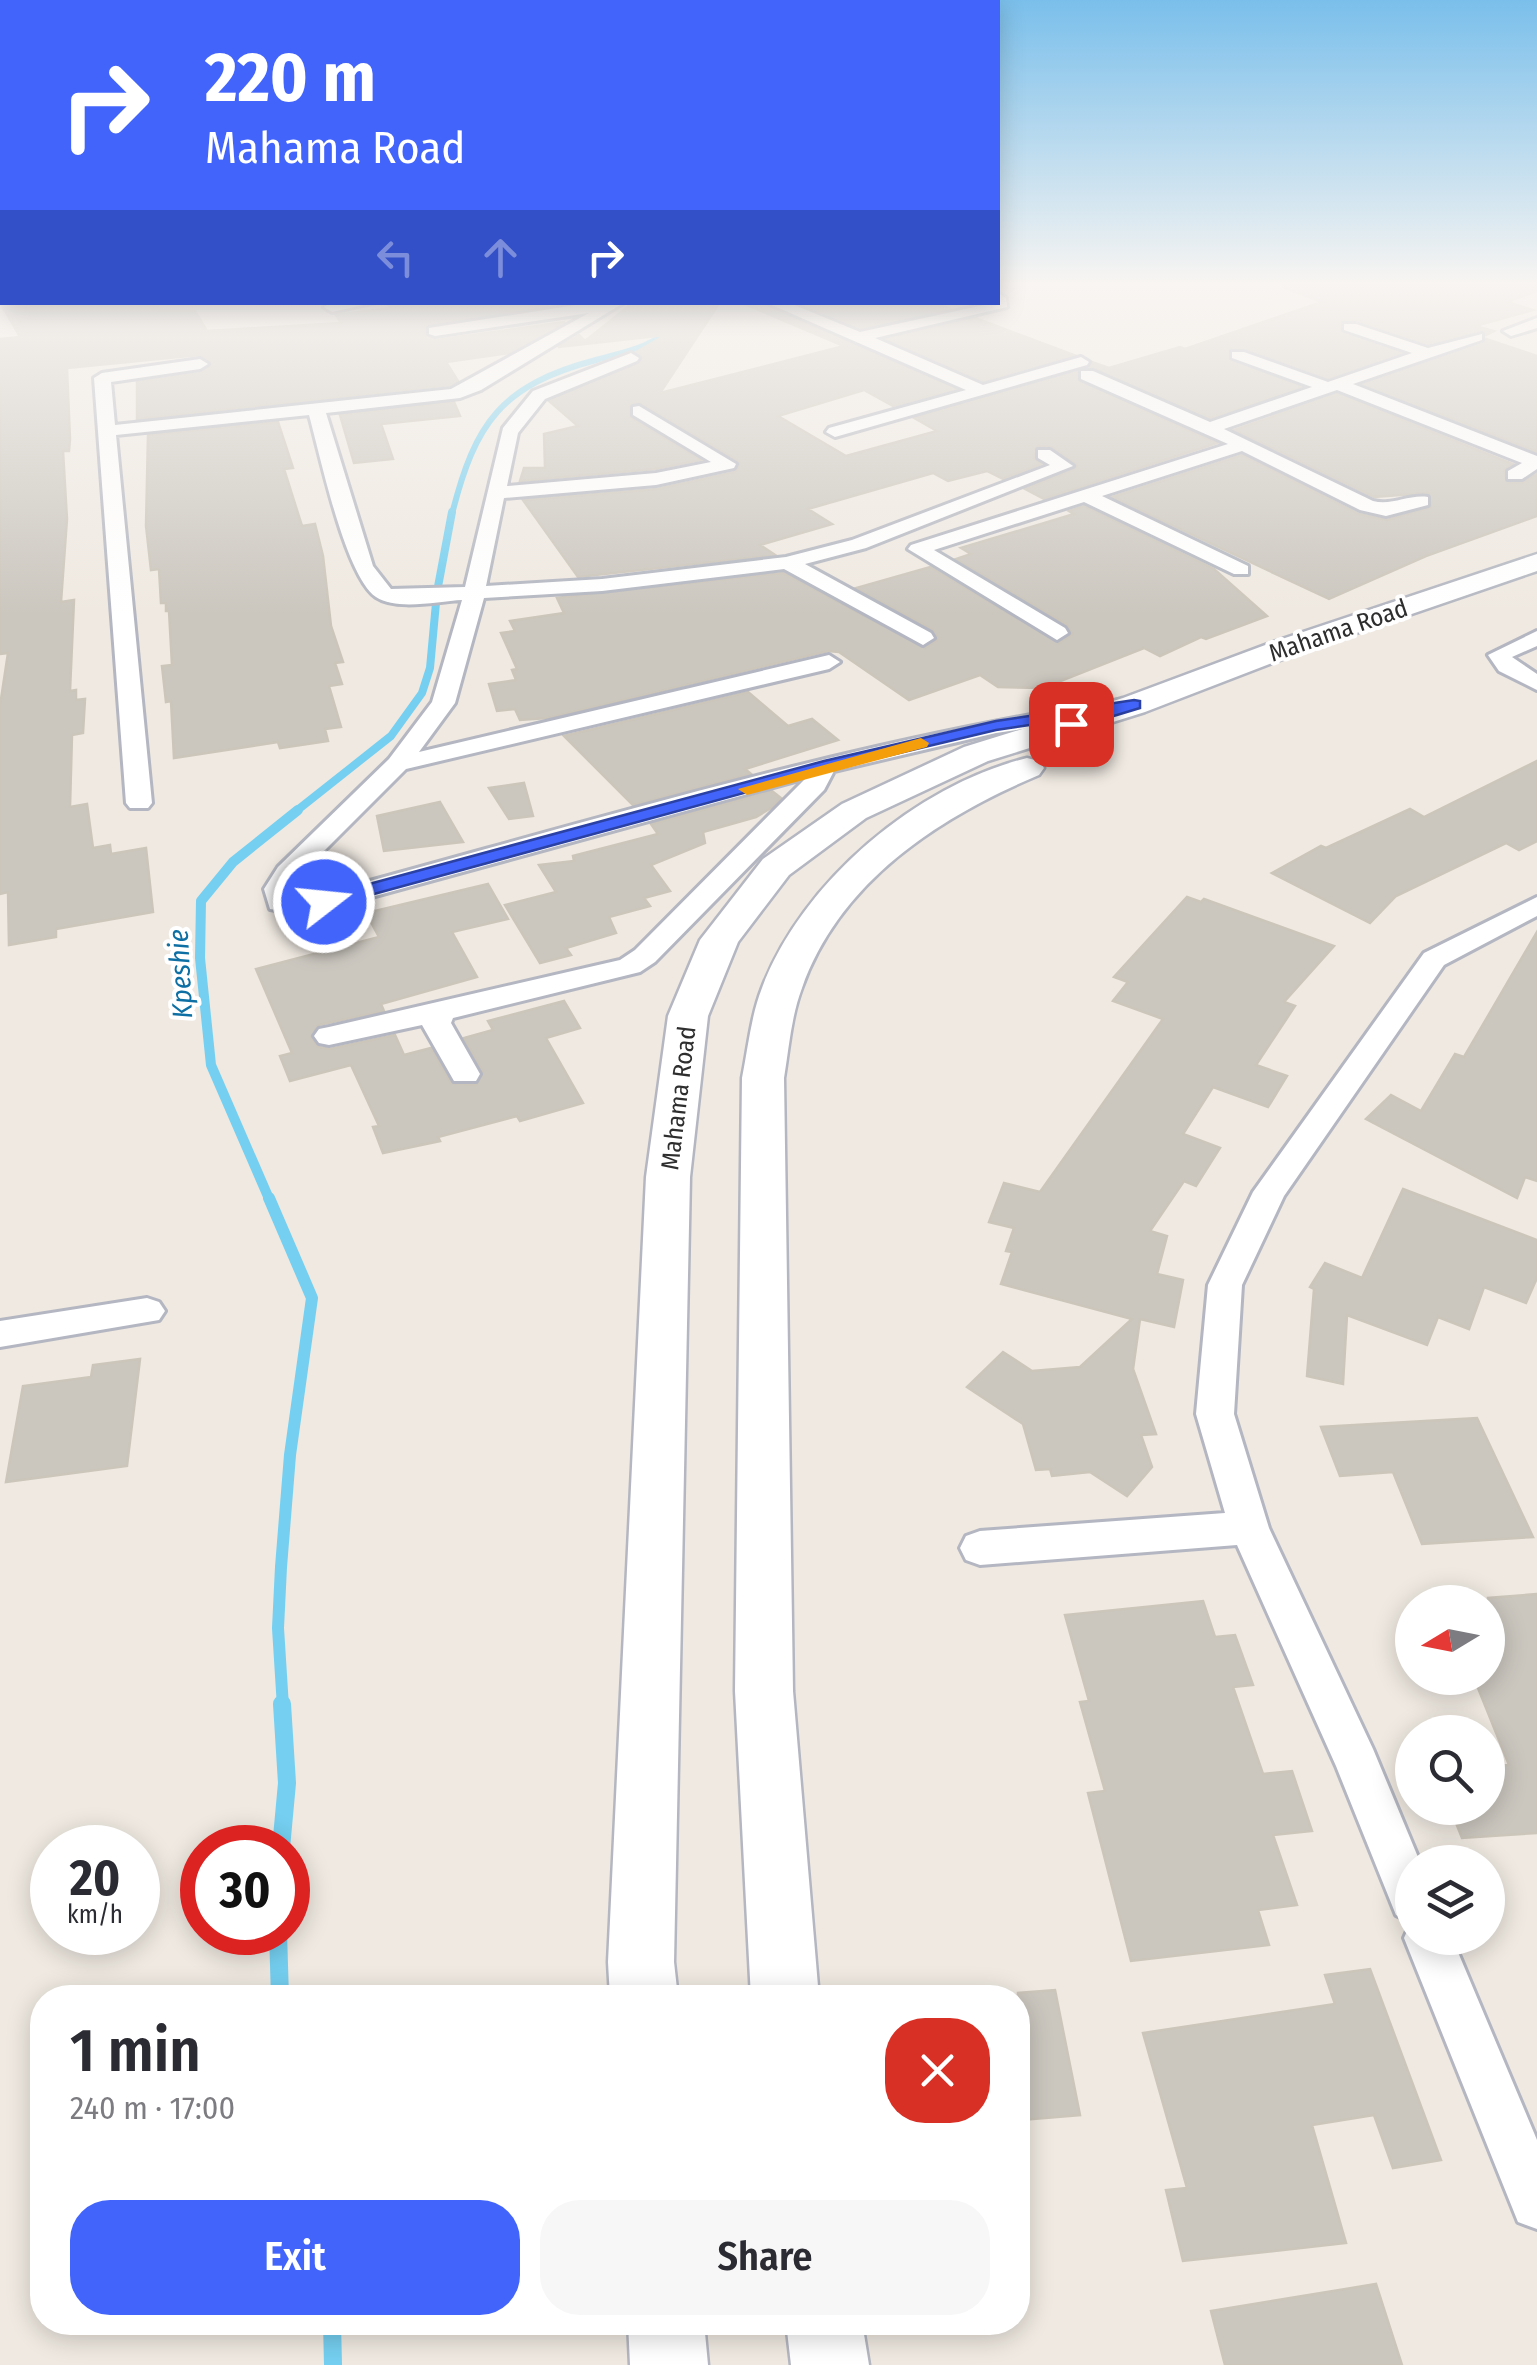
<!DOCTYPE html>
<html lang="en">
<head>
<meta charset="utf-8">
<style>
	body { margin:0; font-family:"Fira Sans Condensed",sans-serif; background:#f7f7f7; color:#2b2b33; height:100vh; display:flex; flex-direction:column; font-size:38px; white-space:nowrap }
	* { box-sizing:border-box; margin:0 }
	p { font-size:32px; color:#7c7c81 }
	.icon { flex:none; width:55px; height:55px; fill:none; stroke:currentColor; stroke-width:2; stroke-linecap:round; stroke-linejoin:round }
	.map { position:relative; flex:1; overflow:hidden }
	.drawer { position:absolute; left:30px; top:1985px; width:1000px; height:350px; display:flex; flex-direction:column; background:#fff; border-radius:40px; box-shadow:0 5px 25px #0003 }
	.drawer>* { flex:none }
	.guide { position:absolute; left:0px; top:0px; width:1000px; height:305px; box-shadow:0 5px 25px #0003; background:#4264fb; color:#fff; overflow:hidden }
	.needle { width:65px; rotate:260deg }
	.buttons { position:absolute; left:1395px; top:1585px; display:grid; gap:20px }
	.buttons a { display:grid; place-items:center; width:110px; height:110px; border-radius:50%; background:#fff; box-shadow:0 5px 25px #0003; font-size:50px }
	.speed { position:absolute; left:30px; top:1825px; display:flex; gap:20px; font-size:50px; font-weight:700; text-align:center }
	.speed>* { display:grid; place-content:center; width:130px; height:130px; border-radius:50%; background:#fff; box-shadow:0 5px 25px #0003; line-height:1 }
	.speed small { font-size:25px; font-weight:400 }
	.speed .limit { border:15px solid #d22; background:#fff; color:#111 }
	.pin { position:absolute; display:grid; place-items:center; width:85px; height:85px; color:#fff; margin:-42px; border-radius:20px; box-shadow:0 5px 15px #0006 }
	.me { position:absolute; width:110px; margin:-55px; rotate:74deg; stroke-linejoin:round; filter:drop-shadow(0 0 8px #0008) }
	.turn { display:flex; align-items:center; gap:35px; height:210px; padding:0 40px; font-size:45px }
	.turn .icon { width:130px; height:130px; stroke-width:2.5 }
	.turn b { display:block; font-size:70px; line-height:85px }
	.lanes { display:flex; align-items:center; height:95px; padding:0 40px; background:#0003; justify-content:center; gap:50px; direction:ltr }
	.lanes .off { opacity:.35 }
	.round { display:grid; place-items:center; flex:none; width:105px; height:105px; border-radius:40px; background:#f7f7f7 }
	.headline { display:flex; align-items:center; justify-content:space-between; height:170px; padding:0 40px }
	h1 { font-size:60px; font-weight:600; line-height:75px }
	.primary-button { display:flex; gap:20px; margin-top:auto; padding:20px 40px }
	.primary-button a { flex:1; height:115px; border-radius:40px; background:#4264fb; color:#fff; font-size:40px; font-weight:600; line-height:115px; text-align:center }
	.primary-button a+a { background:#f7f7f7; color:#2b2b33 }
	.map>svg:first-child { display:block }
</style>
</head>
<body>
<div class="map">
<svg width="1537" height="2365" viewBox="0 0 1537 2365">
	<rect width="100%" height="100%" fill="#efe9e1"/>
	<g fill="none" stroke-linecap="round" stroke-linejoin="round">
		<!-- stream-far4 -->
		<path stroke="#75cff0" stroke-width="6" d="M452,514C475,423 501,385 596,360C624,352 652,348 673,326"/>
		<!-- stream-far3 -->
		<polyline stroke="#75cff0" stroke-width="8" points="295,812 391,736 422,693 430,668 437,592 452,512"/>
		<!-- stream-far2 -->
		<polyline stroke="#75cff0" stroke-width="10" points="270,1201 211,1065 200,958 201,901 233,862 298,810"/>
		<!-- stream-far1 -->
		<polyline stroke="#75cff0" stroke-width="12" points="269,1198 312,1298 290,1455 281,1567 278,1628 283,1707"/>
		<!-- stream -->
		<g stroke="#75cff0" stroke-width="18">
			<polyline points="281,1848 287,1783 282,1704"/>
			<polyline points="278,1932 280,1998"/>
			<polyline points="332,2322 333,2365"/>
		</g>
	</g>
	<!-- building -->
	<g fill="#cbc7bf" stroke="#cbc5ba" stroke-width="2.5">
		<polygon points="1284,284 1537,284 1537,291 1507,302 1533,310 1475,326 1494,331 1486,335 1481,330 1428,344 1357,320 1344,320 1340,324 1343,334 1400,353 1328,378 1245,348 1232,348 1228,352 1231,362 1301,387 1210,418 1090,367 1092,362 1109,368 1180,347 1185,349 1322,302 1283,287"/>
		<polygon points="0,302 158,302 159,311 195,311 207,331 341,323 336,315 391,308 386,302 543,302 547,306 426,326 426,336 436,340 565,322 509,353 446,362 458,381 450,385 137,419 137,382 201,373 212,363 199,355 67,368 70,439 69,451 63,451 67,519 61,602 74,600 70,691 76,690 76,700 85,699 83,733 72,735 70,807 87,804 93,848 110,845 111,854 146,848 153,912 56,929 56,937 9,945 8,892 0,894 0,706 8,653 0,654 0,339 20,337"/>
		<polygon points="634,302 720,302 660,393 844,346 740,302 761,302 955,389 893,406 864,390 778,416 846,456 937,431 914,418 1077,372 1079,382 1217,443 1044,499 1025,489 1074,469 1077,465 1052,447 1038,446 1034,458 1041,464 1003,479 987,471 948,481 933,473 808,509 832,524 760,545 775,555 578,577 523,500 657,489 735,472 739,466 738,461 638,402 630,405 631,418 701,460 655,469 520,481 524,468 545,468 544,434 578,426 549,401 638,364 643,357 636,352 666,335 558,347 579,335 585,341"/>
		<polygon points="798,302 934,302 950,309 860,328"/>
		<polygon points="975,318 1074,355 983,381 887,339"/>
		<polygon points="1486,339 1537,356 1537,452 1364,384 1483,344"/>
		<polygon points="1337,394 1513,464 1504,471 1508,483 1524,482 1537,474 1537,516 1426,556 1329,599 1112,497 1242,455 1359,514 1387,520 1431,507 1428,493 1374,497 1234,430"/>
		<polygon points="454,402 460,416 381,424 393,459 354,463 340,415"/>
		<polygon points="278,422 293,468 284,469 302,526 315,524 323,556 331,626 343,662 335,663 342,684 329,686 341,727 325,729 328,741 280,748 278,742 174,758 171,701 166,702 162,666 172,665 169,611 166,611 166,603 161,603 159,569 151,570 146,526 148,435"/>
		<polygon points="1084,506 1214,569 1267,616 1206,639 1201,637 1160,656 1144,648 1043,688 998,687 980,675 909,700 839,652 828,651 548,718 520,720 515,709 497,711 489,684 516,680 512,670 517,669 501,633 515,631 510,621 564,613 557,598 564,597 783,573 925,648 938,639 933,630 856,588 930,567 1059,643 1072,634 1067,625 956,559 971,554 961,548 1074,514 1069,511"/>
		<polygon points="748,692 788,726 812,719 838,740 745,769 751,774 633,805 564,736"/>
		<polygon points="1537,761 1537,841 1519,850 1506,843 1396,896 1370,923 1272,873 1321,846 1326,848 1410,809 1424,817"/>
		<polygon points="524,783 533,816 509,819 489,788"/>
		<polygon points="772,791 781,798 771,808 756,817 703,832 705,843 651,865 670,891 644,898 650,906 609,917 616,933 566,948 571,955 540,963 505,905 556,892 539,865 574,861 573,856 658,834 651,824"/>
		<polygon points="440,802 463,842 384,851 377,816"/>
		<polygon points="488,884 508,919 452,932 477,977 381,1004 384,1011 318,1025 311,1038 318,1047 330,1049 395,1035 404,1055 431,1048 451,1083 476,1085 483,1072 464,1038 493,1030 488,1021 564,1001 580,1028 546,1038 583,1103 520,1121 517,1116 438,1137 440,1141 383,1153 373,1127 379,1126 351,1065 290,1081 280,1056 292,1053 256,969 379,937 366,913"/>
		<polygon points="1187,897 1201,902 1204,899 1334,946 1284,1002 1295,1006 1256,1065 1287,1076 1268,1107 1213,1087 1183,1134 1220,1148 1196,1186 1184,1181 1150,1231 1167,1236 1157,1274 1183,1280 1174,1327 1140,1319 1133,1369 1156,1434 1141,1435 1152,1467 1127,1496 1090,1472 1052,1476 1050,1469 1036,1470 1023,1424 967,1387 1003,1352 1032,1371 1080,1367 1132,1319 1001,1284 1012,1252 1006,1251 1014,1228 989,1222 1004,1183 1040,1192 1163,1019 1113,1001 1128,982 1114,977"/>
		<polygon points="1537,932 1537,1181 1525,1177 1517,1198 1366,1119 1391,1095 1421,1111 1455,1054 1464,1057"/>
		<polygon points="1403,1189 1537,1240 1537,1278 1526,1303 1484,1287 1469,1329 1438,1317 1427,1345 1347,1315 1343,1384 1307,1376 1314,1289 1310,1287 1325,1263 1362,1278"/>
		<polygon points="140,1359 127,1466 6,1482 23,1386 91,1377 93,1365"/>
		<polygon points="1477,1418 1533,1537 1422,1544 1393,1472 1340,1476 1321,1427"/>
		<polygon points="1537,1594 1537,1833 1462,1838 1450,1808 1488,1808 1488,1766 1509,1765 1474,1678 1488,1678 1488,1598"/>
		<polygon points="1203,1601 1215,1637 1235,1635 1253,1685 1233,1687 1263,1774 1292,1771 1312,1831 1273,1835 1297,1905 1258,1910 1269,1945 1131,1961 1088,1793 1105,1791 1080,1702 1089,1701 1065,1615"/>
		<polygon points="1370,1969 1441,2160 1393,2168 1374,2115 1312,2125 1346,2243 1183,2261 1166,2190 1187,2188 1143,2033 1335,2004 1325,1975"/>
		<polygon points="1055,1990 1080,2115 1022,2120 1018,2094 1018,1993"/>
		<polygon points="1376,2284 1402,2365 1225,2365 1211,2311"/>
	</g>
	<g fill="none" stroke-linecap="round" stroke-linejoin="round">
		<!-- street casing -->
		<g stroke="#b4b7c1" stroke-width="6">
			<g id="street">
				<polygon points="998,293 1006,298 1007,307 875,338 983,385 1081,357 1089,362 1087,365 835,437 826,432 829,428 966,390 765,302 787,302 860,332 998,302"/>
				<polygon points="376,302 332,312 324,307 332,302"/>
				<path d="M595,302H625L481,390L460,398L326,413L373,566L391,589L465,587L503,428L533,391L631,353L639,358L637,361L545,399L518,433L507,486L656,473L711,462L633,415V407L639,406L736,464L734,468L656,485L504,498L486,586L602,579L786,557L852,540L1050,465L1038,458V450H1050L1073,466L866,548L805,564L931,633L934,638L923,645L784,569L602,591L484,598L455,703L419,752L829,655L840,662L829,669L406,769L297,878L290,889L292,897L322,894C586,823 849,741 1120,700L1132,707L1120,714L996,733L834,771L824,790L655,962L640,972L453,1018L451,1023L480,1074L476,1081H454L422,1025L329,1045L319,1043L314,1036L319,1029L329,1027L620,960L635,950L806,778L324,910L300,914L270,909L264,889L278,867L389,759L432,702L462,600C439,601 397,611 376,597C345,576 320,454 309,415L116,435L152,803L148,808H130L126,803L94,378L102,373L200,359L208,364L200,369L111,382L115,425L451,389L589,313L435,336L429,334V328Z"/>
				<polygon points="1537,318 1537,328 1511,336 1503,331"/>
				<path d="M1344,324H1356L1428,348L1482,334V340L1353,384L1537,456V469L1522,479H1508V471L1522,463L1337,390L1224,429L1373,501C1392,506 1409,494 1428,497V505L1386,516L1360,510L1242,451L1102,496L1248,566V574H1234L1084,502L934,550L1065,628L1068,633L1057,640L908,549L911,545L1228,444L1081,379V371H1093L1210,422L1312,387L1232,358V352H1244L1328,382L1412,353L1344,330Z"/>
				<polygon points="1537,631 1537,646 1512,657 1537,674 1537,690 1499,671 1488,655"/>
				<polygon points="1537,897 1537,916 1444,965 1284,1196 1242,1285 1234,1414 1269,1528 1373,1749 1420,1862 1412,1862 1412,1938 1452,1938 1537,2140 1537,2229 1518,2222 1404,1938 1411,1922 1396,1915 1336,1766 1237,1545 980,1565 966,1560 960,1548 966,1536 980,1531 1225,1513 1196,1414 1208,1285 1253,1192 1424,953"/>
				<polygon points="147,1298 159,1302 165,1311 159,1320 0,1347 0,1321"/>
			</g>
		</g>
		<!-- secondary casing -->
		<g stroke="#b4b7c1" stroke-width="5">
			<g id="secondary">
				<polygon points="1537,554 1537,571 1298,653 1145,712 988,761 866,818 789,875 738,942 708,1016 690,1177 674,1962 678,1998 610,1998 608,1962 646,1177 668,1016 700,940 763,859 842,804 964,747 1123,698 1276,641"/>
				<path d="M1027,758L1039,761L1044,768L1039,775C939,817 840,881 802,988C791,1017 789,1048 784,1078L793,1691L819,1998H751L735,1691L742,1078C748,1048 751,1016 762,988C802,882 917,785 1027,758Z"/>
				<polygon points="628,2322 704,2322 708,2365 630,2365"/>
				<polygon points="786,2322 862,2322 869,2365 791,2365"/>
			</g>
		</g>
		<!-- street -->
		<use href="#street" fill="#fff" fill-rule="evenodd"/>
		<!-- secondary -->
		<use href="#secondary" fill="#fff" fill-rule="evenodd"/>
	</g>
	<!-- sky -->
	<linearGradient id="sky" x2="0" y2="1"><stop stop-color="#7abfeb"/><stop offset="0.46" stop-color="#f8f5f2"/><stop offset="1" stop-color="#f8f5f2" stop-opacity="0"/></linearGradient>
	<rect width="1537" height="615" fill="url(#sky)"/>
	<!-- route -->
	<polygon fill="#4264fb" stroke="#2b41a3" stroke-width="2.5" points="1134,700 1140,701 1140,708 1071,729 1063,724 1070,719 996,730 828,770 330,906 317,906 314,902 317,898 824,761 996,721"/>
	<!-- slow -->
	<polygon fill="#f59e0b" points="921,738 929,743 927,747 747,795 738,789"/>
	<g text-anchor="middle" stroke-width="8" stroke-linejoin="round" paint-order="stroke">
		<!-- street labels -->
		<g font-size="25" fill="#2e2e2e" stroke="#fff">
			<text transform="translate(1338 630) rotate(-19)" y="9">Mahama Road</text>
			<text transform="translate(678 1098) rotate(-83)" y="9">Mahama Road</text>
		</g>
		<!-- water labels -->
		<g font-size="28" font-style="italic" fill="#0d6fa3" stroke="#fff">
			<text transform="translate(180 974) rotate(-93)" y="10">Kpeshie</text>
		</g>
	</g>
</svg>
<div class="buttons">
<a><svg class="needle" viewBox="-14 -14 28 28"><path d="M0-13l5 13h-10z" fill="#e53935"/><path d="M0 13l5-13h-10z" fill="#7c7c81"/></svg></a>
<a><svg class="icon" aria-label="search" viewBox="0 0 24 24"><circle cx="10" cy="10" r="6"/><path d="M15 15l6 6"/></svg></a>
<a><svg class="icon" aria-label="layers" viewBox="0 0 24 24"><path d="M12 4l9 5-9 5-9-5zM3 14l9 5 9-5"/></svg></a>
</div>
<div class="speed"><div>20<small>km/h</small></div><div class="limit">30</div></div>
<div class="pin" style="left:1071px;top:724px;background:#d93025"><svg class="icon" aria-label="arrive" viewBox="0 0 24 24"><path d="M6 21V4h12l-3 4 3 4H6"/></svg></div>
<svg class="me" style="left:324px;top:902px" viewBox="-20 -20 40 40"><circle r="17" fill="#4264fb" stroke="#fff" stroke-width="3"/><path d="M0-11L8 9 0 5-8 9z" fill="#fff"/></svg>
<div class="guide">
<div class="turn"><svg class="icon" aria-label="right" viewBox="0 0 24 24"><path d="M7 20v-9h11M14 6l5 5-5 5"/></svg><div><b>220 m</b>Mahama Road</div></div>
<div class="lanes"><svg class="icon off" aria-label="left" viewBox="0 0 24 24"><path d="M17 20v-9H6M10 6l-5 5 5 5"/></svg><svg class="icon off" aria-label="ahead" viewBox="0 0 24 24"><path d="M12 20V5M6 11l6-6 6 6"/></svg><svg class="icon" aria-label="right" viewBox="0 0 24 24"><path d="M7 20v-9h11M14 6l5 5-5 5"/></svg></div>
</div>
<section class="drawer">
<div class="headline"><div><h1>1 min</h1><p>240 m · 17:00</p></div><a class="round" style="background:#d93025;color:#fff"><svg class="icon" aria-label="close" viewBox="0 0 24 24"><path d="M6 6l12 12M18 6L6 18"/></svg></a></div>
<div class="primary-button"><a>Exit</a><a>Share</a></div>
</section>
</div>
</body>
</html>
